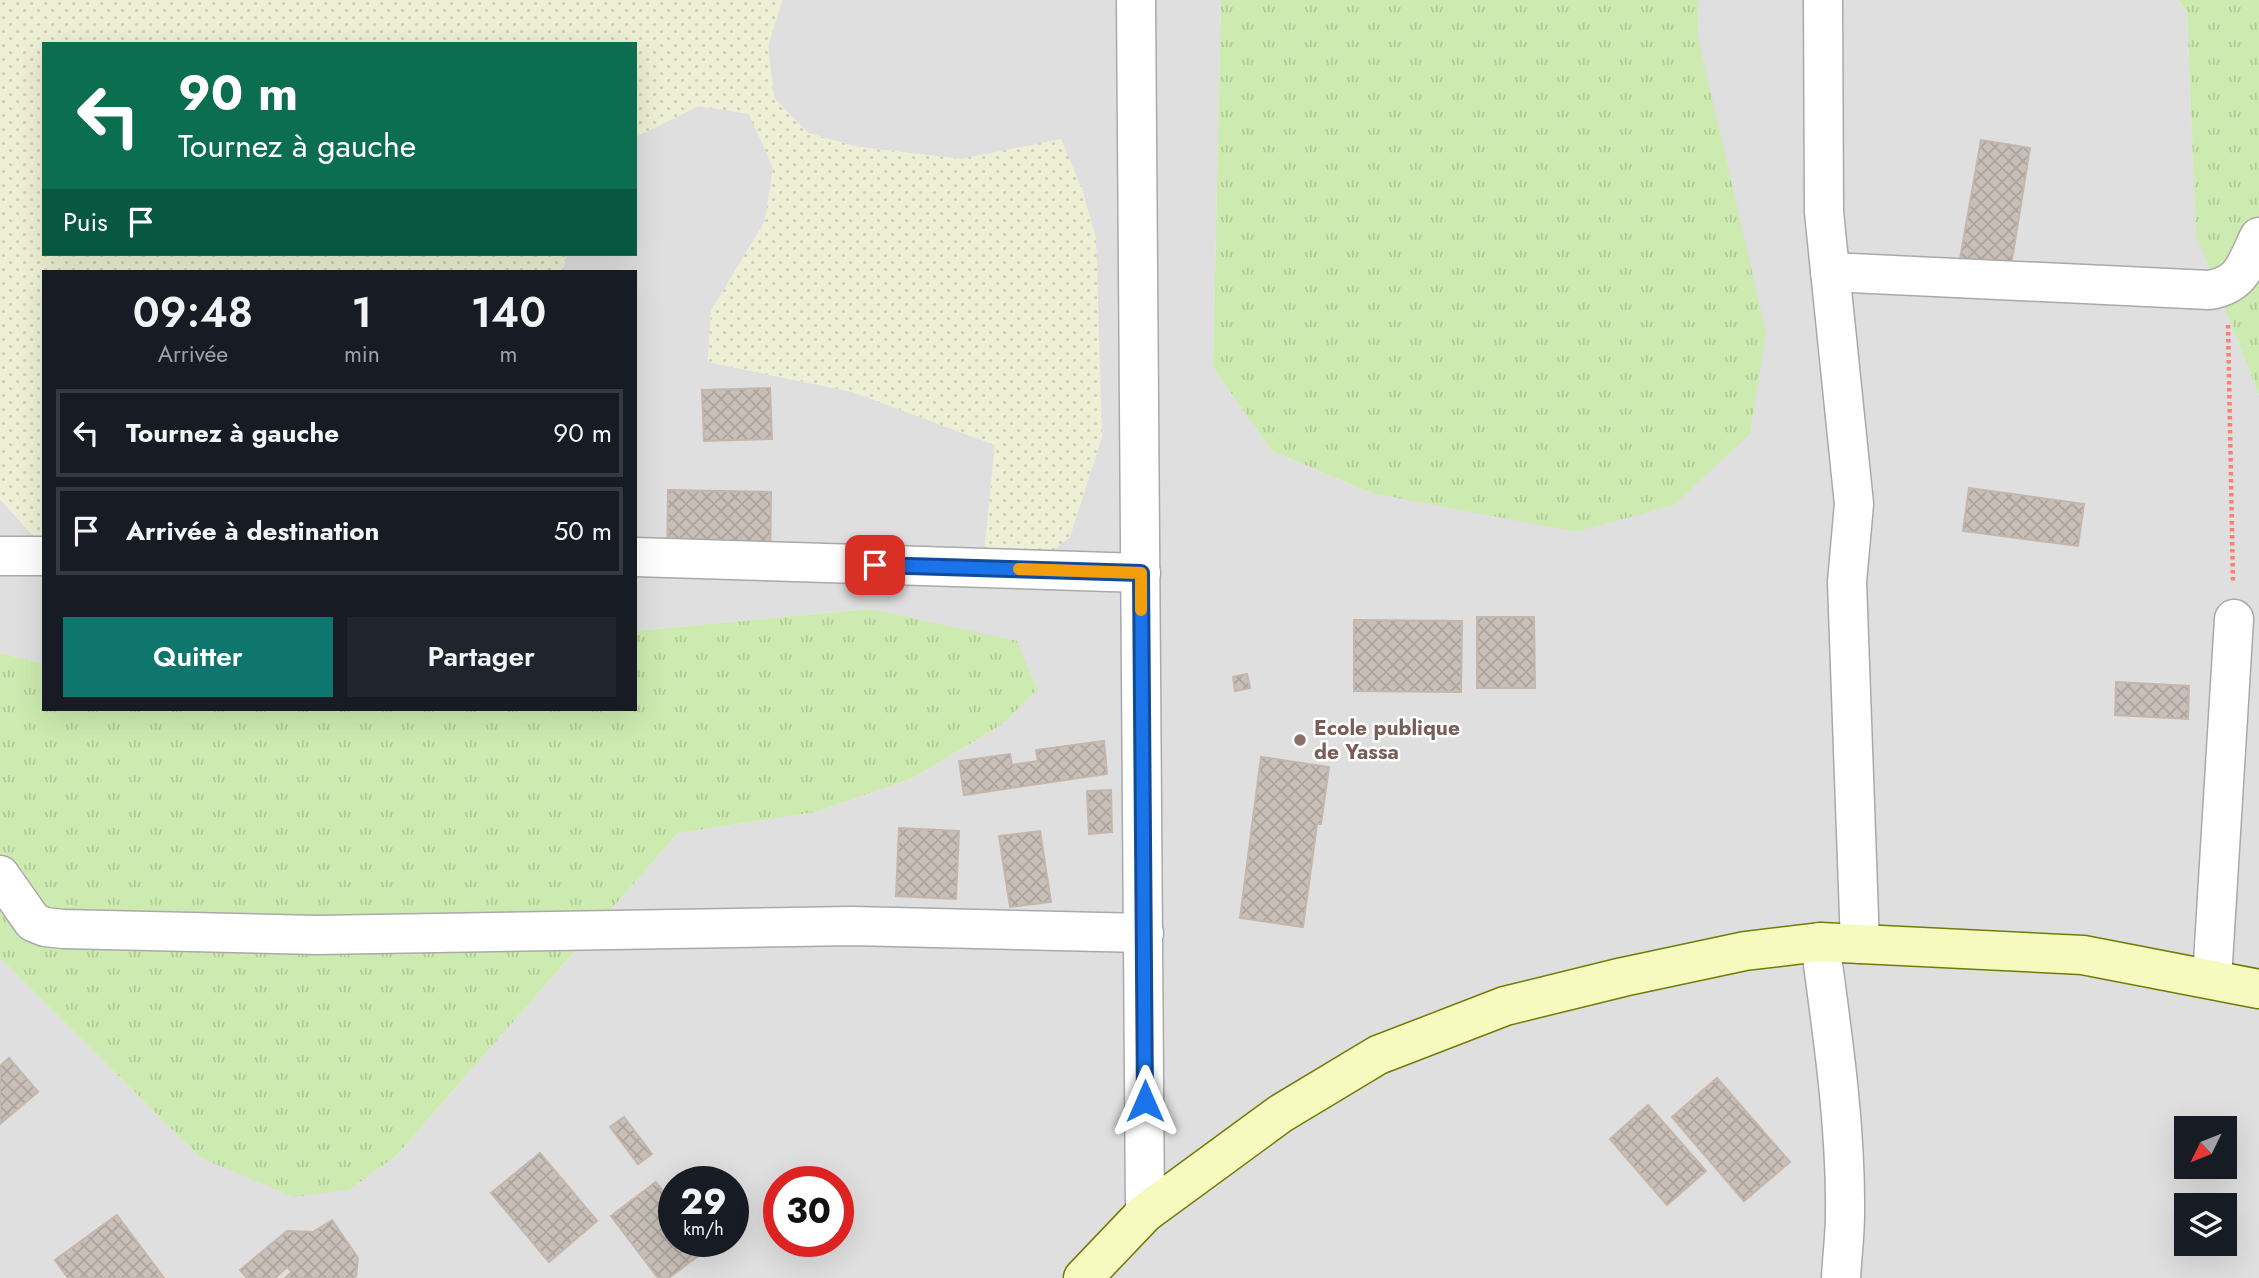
<!DOCTYPE html>
<html lang="fr">
<head>
<meta charset="utf-8">
<style>
	body { margin:0; font-family:Jost,sans-serif; background:#20242c; color:#f1f3f6; height:100vh; display:flex; flex-direction:column; font-size:26px; white-space:nowrap }
	* { box-sizing:border-box; margin:0 }
	p { font-size:23px; color:#9ea1a6 }
	.icon { flex:none; width:38px; height:38px; fill:none; stroke:currentColor; stroke-width:2; stroke-linecap:round; stroke-linejoin:round }
	.map { position:relative; flex:1; overflow:hidden }
	.sheet { position:absolute; left:42px; top:270px; width:595px; height:441px; display:flex; flex-direction:column; background:#171b24; border-radius:0px; box-shadow:0 7px 28px #0002 }
	.sheet>* { flex:none }
	.hud { position:absolute; left:42px; top:42px; width:595px; height:214px; border-radius:0px; box-shadow:0 7px 28px #0002; background:#0b6e4f; color:#fff; overflow:hidden }
	.needle { width:46px; rotate:227deg }
	.buttons { position:absolute; left:2174px; top:1116px; display:grid; gap:14px }
	.buttons a { display:grid; place-items:center; width:63px; height:63px; border-radius:0px; background:#171b24; box-shadow:0 7px 28px #0002; font-size:35px }
	.speed { position:absolute; left:658px; top:1166px; display:flex; gap:14px; font-size:35px; font-weight:700; text-align:center }
	.speed>* { display:grid; place-content:center; width:91px; height:91px; border-radius:50%; background:#171b24; box-shadow:0 7px 28px #0002; line-height:1 }
	.speed small { font-size:18px; font-weight:400 }
	.speed .limit { border:10px solid #d22; background:#fff; color:#111 }
	.pin { position:absolute; display:grid; place-items:center; width:60px; height:60px; color:#fff; margin:-30px; border-radius:14px; box-shadow:0 4px 10px #0006 }
	.me { position:absolute; width:77px; margin:-38px; rotate:0deg; stroke-linejoin:round; filter:drop-shadow(0 0 5px #0008) }
	.turn { display:flex; align-items:center; gap:24px; height:147px; padding:0 21px; font-size:32px }
	.turn .icon { width:91px; height:91px; stroke-width:2.5 }
	.turn b { display:block; font-size:49px; line-height:60px }
	.then { display:flex; align-items:center; height:66px; padding:0 21px; background:#0003; gap:14px; font-size:26px }
	.eta { display:flex; justify-content:space-evenly; align-items:center; height:119px; text-align:center }
	.eta b { font-size:42px; font-weight:600; line-height:49px }
	.primary-button { display:flex; gap:14px; margin-top:auto; padding:14px 21px }
	.primary-button a { flex:1; height:80px; border-radius:0px; background:#0f766e; color:#fff; font-size:28px; font-weight:600; line-height:80px; text-align:center }
	.primary-button a+a { background:#20242c; color:#f1f3f6 }
	ul { padding:0; list-style:none }
	li { display:flex; align-items:center; gap:21px; height:88px; margin:0 14px 10px; padding:0 7px; border:4px solid #363941; border-radius:0px }
	li div { flex:1 }
	li b { display:block; font-size:26px }
	li em { font-style:normal }
	.map>svg:first-child { display:block }
</style>
</head>
<body>
<div class="map">
<svg width="2259" height="1278" viewBox="0 0 2259 1278">
	<defs>
		<pattern id="farmland-dots" width="8" height="8" patternUnits="userSpaceOnUse" patternTransform="scale(1.75)"><rect width="8" height="8" fill="#eef0d5"/><path d="M2 2h.1M6 6h.1" fill="none" stroke="#ccceb7" stroke-width="1.8" stroke-linecap="round"/></pattern>
		<pattern id="grass-tufts" width="24" height="20" patternUnits="userSpaceOnUse" patternTransform="scale(1.75)"><rect width="24" height="20" fill="#cdebb0"/><path d="M3 7l-1-3M5 7V3M7 7l1-3M15 17l-1-3M17 17v-4M19 17l1-3" fill="none" stroke="#b0c997"/></pattern>
		<pattern id="building-cross-hatch" width="8" height="8" patternUnits="userSpaceOnUse" patternTransform="scale(1.75)"><rect width="8" height="8" fill="#c7bfb8"/><path d="M0 0l8 8M0 8l8-8" fill="none" stroke="#aba49e"/></pattern>
	</defs>
	<rect width="100%" height="100%" fill="#f2efe9"/>
	<!-- residential -->
	<g fill="#e0dfdf" fill-rule="evenodd">
		<path d="M782,0H1221L1213,368L1272,451L1371,493L1697,33L1699,0H2178L2187,13L2196,234L2259,395V1278H0V958L201,1158L349,1190L395,1157L678,833L816,812L913,778L1001,725L870,609L635,631V271H563L566,254H635V137L699,106L750,114L773,168L765,221L711,311L708,362L853,392L995,445L985,546L1061,140L961,159L858,147L808,133L774,98L768,46ZM2186,1129H2224V1167H2186ZM674,1181H733V1241H674ZM779,1181H838V1241H779ZM2186,1206H2224V1244H2186Z"/>
		<polygon points="0,499 36,539 44,544 44,664 0,653"/>
	</g>
	<!-- farmland -->
	<polygon fill="url(#farmland-dots)" points="0,0 782,0 768,46 774,98 808,133 858,147 961,159 1061,139 1082,189 1096,238 1102,437 1070,537 1031,568 985,546 995,445 853,392 708,362 711,311 765,221 773,168 749,114 699,106 635,137 635,44 44,44 44,254 566,254 563,271 44,271 44,544 36,539 0,499"/>
	<!-- grass -->
	<g fill="url(#grass-tufts)">
		<polygon points="1221,0 1699,0 1697,33 1766,332 1750,434 1674,505 1576,532 1371,493 1272,451 1213,368"/>
		<polygon points="2178,0 2259,0 2259,395 2196,235 2187,13"/>
		<polygon points="870,609 1017,641 1037,690 1001,725 913,778 816,812 678,833 395,1157 349,1190 294,1197 201,1158 0,958 0,653 44,664 44,709 635,709 635,631"/>
	</g>
	<!-- building -->
	<g fill="url(#building-cross-hatch)" stroke="#c4b6ab" stroke-width="2">
		<polygon points="1981,140 2030,148 2011,266 1960,259"/>
		<polygon points="770,388 772,439 704,441 702,390"/>
		<polygon points="1969,488 2084,504 2078,546 1963,531"/>
		<polygon points="668,490 771,492 770,570 667,567"/>
		<polygon points="1477,617 1534,617 1535,688 1477,688"/>
		<polygon points="1354,620 1462,621 1461,692 1354,691"/>
		<polygon points="1247,674 1250,688 1235,691 1233,677"/>
		<polygon points="2116,682 2189,686 2188,719 2115,715"/>
		<polygon points="1104,741 1107,774 964,795 959,761 1010,754 1012,765 1038,761 1036,750"/>
		<polygon points="1261,757 1329,767 1321,824 1317,824 1303,927 1240,918"/>
		<polygon points="1111,790 1112,832 1089,834 1087,791"/>
		<polygon points="899,828 959,831 956,899 896,896"/>
		<polygon points="1040,831 1051,902 1010,907 999,836"/>
		<polygon points="9,1058 38,1092 0,1124 0,1066"/>
		<polygon points="1717,1078 1790,1162 1744,1201 1672,1117"/>
		<polygon points="1648,1105 1706,1171 1667,1205 1610,1139"/>
		<polygon points="624,1117 652,1154 638,1164 610,1127"/>
		<polygon points="540,1153 597,1221 549,1262 491,1193"/>
		<polygon points="656,1182 674,1205 674,1241 701,1241 707,1249 669,1278 658,1278 611,1216"/>
		<polygon points="117,1215 164,1278 68,1278 55,1260"/>
		<polygon points="332,1220 358,1258 356,1276 354,1278 285,1278 292,1272 287,1267 275,1278 247,1278 240,1270 287,1231 313,1232"/>
	</g>
	<g fill="none" stroke-linecap="round" stroke-linejoin="round">
		<!-- street casing -->
		<g stroke="#a9a9a9" stroke-width="41">
			<g id="street">
				<polyline points="1136,0 1145,1213"/>
				<polyline points="1823,0 1824,212 1854,504 1847,582 1860,944"/>
				<path d="M1830,272L2209,290C2242,285 2246,264 2259,237"/>
				<polyline points="0,556 44,556"/>
				<polyline points="635,557 1141,573"/>
				<polyline points="0,875 33,922 45,927 63,929 317,935 852,926 1144,933"/>
				<path d="M1820,942C1832,1032 1846,1123 1845,1214C1845,1235 1842,1257 1841,1278"/>
				<polyline points="2212,979 2234,619"/>
			</g>
		</g>
		<!-- secondary casing -->
		<g stroke="#707d05" stroke-width="41">
			<polyline id="secondary" points="1083,1278 1145,1213 1280,1114 1378,1055 1505,1006 1623,977 1745,951 1820,942 2083,955 2259,989"/>
		</g>
		<!-- path -->
		<polyline stroke="#fa8072" stroke-width="4.5" stroke-dasharray="3.5 3.5" stroke-linecap="butt" points="2228,325 2233,582"/>
		<!-- street -->
		<use href="#street" stroke="#fff" stroke-width="38"/>
		<!-- secondary -->
		<use href="#secondary" stroke="#f7fabf" stroke-width="38"/>
	</g>
	<g fill="none" stroke-linecap="round" stroke-linejoin="round">
		<!-- route casing -->
		<g stroke="#114b97" stroke-width="18">
			<polyline id="route" points="875,565 1141,573 1145,1101"/>
		</g>
		<!-- route -->
		<use href="#route" stroke="#1a73e8" stroke-width="12"/>
		<!-- slow -->
		<polyline stroke="#f59e0b" stroke-width="12" points="1019,569 1141,573 1141,610"/>
	</g>
	<!-- markers -->
	<circle fill="#8d6e63" stroke="#fff" stroke-width="2.5" cx="1300" cy="740" r="7"/>
	<g text-anchor="middle" stroke-width="5" stroke-linejoin="round" paint-order="stroke">
		<!-- education labels -->
		<g font-size="21" font-weight="bold" fill="#785e54" stroke="#fff" text-anchor="start">
			<text x="1314" y="735">Ecole publique<tspan x="1314" dy="24">de Yassa</tspan></text>
		</g>
	</g>
</svg>
<div class="buttons">
<a><svg class="needle" viewBox="-14 -14 28 28"><path d="M0-13l5 13h-10z" fill="#e53935"/><path d="M0 13l5-13h-10z" fill="#9ea1a6"/></svg></a>
<a><svg class="icon" aria-label="layers" viewBox="0 0 24 24"><path d="M12 4l9 5-9 5-9-5zM3 14l9 5 9-5"/></svg></a>
</div>
<div class="speed"><div>29<small>km/h</small></div><div class="limit">30</div></div>
<div class="pin" style="left:875px;top:565px;background:#d93025"><svg class="icon" aria-label="arrive" viewBox="0 0 24 24"><path d="M6 21V4h12l-3 4 3 4H6"/></svg></div>
<svg class="me" style="left:1145px;top:1101px" viewBox="-20 -20 40 40"><path d="M0-17L14 15 0 8-14 15z" fill="#1a73e8" stroke="#fff" stroke-width="4"/></svg>
<div class="hud">
<div class="turn"><svg class="icon" aria-label="left" viewBox="0 0 24 24"><path d="M17 20v-9H6M10 6l-5 5 5 5"/></svg><div><b>90 m</b>Tournez à gauche</div></div>
<div class="then">Puis<svg class="icon" aria-label="arrive" viewBox="0 0 24 24"><path d="M6 21V4h12l-3 4 3 4H6"/></svg></div>
</div>
<section class="sheet">
<div class="eta">
<div><b>09:48</b><p>Arrivée</p></div>
<div><b>1</b><p>min</p></div>
<div><b>140</b><p>m</p></div>
</div>
<ul>
<li><svg class="icon" aria-label="left" viewBox="0 0 24 24"><path d="M17 20v-9H6M10 6l-5 5 5 5"/></svg><div><b>Tournez à gauche</b></div><em>90 m</em></li>
<li><svg class="icon" aria-label="arrive" viewBox="0 0 24 24"><path d="M6 21V4h12l-3 4 3 4H6"/></svg><div><b>Arrivée à destination</b></div><em>50 m</em></li>
</ul>
<div class="primary-button"><a>Quitter</a><a>Partager</a></div>
</section>
</div>
</body>
</html>
